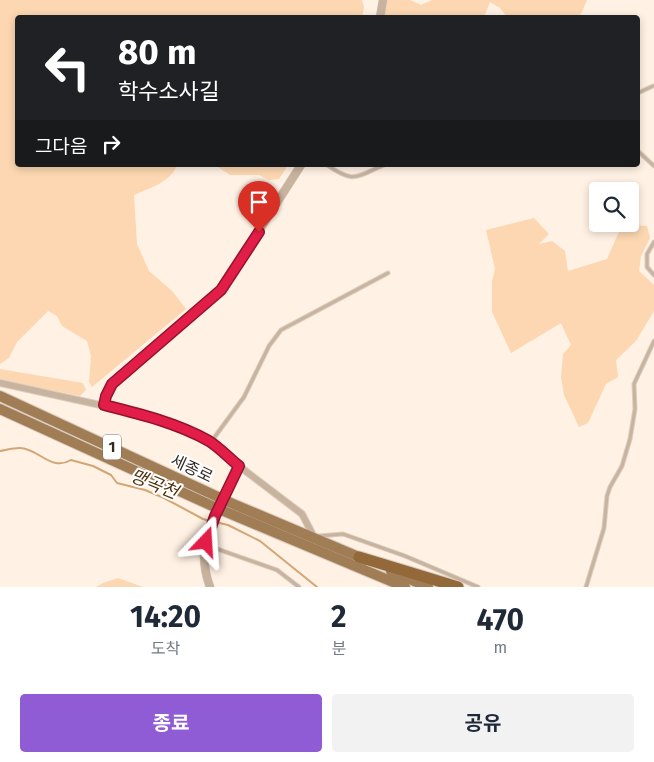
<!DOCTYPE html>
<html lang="ko">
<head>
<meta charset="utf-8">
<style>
	body { margin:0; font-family:"Fira Sans","Noto Sans KR",sans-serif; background:#f2f2f3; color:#1f2937; height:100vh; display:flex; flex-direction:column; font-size:19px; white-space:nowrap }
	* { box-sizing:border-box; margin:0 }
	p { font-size:16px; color:#747a83 }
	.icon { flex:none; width:28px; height:28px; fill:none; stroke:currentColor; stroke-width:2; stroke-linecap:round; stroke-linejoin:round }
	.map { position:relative; height:587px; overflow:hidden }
	.drawer { display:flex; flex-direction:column; background:#fff; flex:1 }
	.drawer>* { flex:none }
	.banner { position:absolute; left:15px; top:15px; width:625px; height:152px; border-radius:5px; box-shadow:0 2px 8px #0003; background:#202124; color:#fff; overflow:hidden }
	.tools { position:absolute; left:589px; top:182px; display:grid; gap:10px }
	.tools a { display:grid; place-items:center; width:50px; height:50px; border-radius:5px; background:#fff; box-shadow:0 2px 8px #0003; font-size:25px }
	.pin { position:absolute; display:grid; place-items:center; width:42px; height:42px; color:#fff; margin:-51px -21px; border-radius:50% 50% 50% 0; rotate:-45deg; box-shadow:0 0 5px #0007 }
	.pin .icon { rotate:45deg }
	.me { position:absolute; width:55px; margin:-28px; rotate:20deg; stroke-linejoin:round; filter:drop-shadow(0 0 4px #0008) }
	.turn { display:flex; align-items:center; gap:18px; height:105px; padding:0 20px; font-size:22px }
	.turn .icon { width:65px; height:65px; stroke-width:2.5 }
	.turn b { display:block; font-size:35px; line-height:42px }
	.then { display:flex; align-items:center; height:48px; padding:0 20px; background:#0003; gap:10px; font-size:19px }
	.eta { display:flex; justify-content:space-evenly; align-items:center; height:85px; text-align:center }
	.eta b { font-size:30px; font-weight:700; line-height:35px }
	.cta { display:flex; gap:10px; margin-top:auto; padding:10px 20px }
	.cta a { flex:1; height:58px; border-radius:5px; background:#8f5cd5; color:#fff; font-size:20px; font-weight:700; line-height:58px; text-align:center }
	.cta a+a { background:#f2f2f3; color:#1f2937 }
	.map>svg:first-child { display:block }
</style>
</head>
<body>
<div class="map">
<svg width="654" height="587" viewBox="0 0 654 587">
	<rect width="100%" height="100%" fill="#fff1e3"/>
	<!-- green -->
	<g fill="#fcd7b1">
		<path d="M0,0H362L364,7L362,18H18V165H177C171,182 150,188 134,195L137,244L149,271L172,291L186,309L92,387L89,382L91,356L87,341L62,326L57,316L48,311L17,342L9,358L0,364Z"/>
		<polygon points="384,0 410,0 421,5 432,0 587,0 581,14 576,18 507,17 500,8 490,2 484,17 385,17"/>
		<polygon points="215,165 288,165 279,179 269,180 259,175 230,175"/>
		<polygon points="534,218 549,234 539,244 552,241 565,251 568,271 607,259 622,225 647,226 650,238 641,256 639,271 654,285 654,311 636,341 616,360 618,377 606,384 588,423 579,427 564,395 561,377 563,354 571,345 561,323 511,353 492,312 492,281 495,269 486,230"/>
		<polygon points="0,369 83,383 86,390 80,396 0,380"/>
		<polygon points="118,578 143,587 96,587 103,583"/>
	</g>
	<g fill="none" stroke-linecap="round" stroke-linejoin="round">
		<!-- stream -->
		<g stroke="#d3a676" stroke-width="2">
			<path d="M0,451C6,450 13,448 20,448C38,448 51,472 71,460L93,466L111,475L117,483L145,490L164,498L203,519L210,521"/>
			<polyline points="215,522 228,525 260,541 317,587"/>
		</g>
		<!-- service casing -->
		<g stroke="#dacdc1" stroke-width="5">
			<g id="service">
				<polyline points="638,93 653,86"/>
				<polyline points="638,151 654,166"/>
				<path d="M327,165C355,184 355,177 384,165"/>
				<polyline points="654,242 647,254 647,267 654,275"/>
				<polyline points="211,442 244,397 269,346 281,330 388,273"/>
				<polyline points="319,536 343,534 405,556 478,587"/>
				<polyline points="206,545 277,570 299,587"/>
				<polyline points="586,587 604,528 607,496 610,487 622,466 630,439 635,409 634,384 654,341"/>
			</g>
		</g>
		<!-- minor casing -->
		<g stroke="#dacdc1" stroke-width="8">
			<g id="minor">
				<polyline points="0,383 132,412 172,424 192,433 211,442 239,466 302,514 314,537"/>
				<polyline points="223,499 239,466"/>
			</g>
		</g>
		<!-- tertiary casing -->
		<g stroke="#dacdc1" stroke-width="9">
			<g id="tertiary">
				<polyline points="380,18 383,0"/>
				<polyline points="104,405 106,396 112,384 221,290 301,165"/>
				<path d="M210,587C198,554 206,536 220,506"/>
			</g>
		</g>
		<!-- primary casing -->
		<g stroke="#dacdc1" stroke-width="12">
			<g id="primary">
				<polyline points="0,396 231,503 366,560"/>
				<polyline points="0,409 219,509 405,587"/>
				<polyline points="391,571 428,587"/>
			</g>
		</g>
		<!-- motorway casing -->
		<g stroke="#dacdc1" stroke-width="13">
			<polyline id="motorway" points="359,557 458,587"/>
		</g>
		<!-- service -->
		<use href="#service" stroke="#c8b39e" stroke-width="3"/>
		<!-- minor -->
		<use href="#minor" stroke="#c8b39e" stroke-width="6"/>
		<!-- tertiary -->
		<use href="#tertiary" stroke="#c8b39e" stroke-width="8"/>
		<!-- primary -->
		<use href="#primary" stroke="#a17d56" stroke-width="10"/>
		<!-- motorway -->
		<use href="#motorway" stroke="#93693a" stroke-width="11"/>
	</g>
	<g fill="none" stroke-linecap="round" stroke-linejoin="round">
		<!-- route casing -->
		<g stroke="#92132f" stroke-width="12">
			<path id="route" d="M206,542L215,516L239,466C229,458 220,448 209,441C177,423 140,414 104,405L106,396L112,384L221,290L259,232"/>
		</g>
		<!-- route -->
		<use href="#route" stroke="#e11d48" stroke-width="9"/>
	</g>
	<g text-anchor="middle" stroke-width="4" stroke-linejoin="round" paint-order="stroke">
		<!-- shield labels -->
		<rect fill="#fff" stroke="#6f6a66" stroke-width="1" x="103" y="434.5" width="18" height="25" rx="4"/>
		<g font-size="15" font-weight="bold" fill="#312a24">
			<text x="112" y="452">1</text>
		</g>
		<!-- street labels -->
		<g font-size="16" fill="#312a24" stroke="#fff">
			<text transform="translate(192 468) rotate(25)" y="6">세종로</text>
		</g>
		<!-- water labels -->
		<g font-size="18" font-style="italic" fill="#53340e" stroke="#fff">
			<text transform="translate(154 484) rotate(22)" y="6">맹곡천</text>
		</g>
	</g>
</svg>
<div class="tools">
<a><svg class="icon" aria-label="search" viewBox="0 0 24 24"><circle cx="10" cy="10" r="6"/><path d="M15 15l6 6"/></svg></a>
</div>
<div class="pin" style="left:259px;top:232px;background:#d93025"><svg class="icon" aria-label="arrive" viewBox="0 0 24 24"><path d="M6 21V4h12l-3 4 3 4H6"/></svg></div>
<svg class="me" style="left:206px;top:542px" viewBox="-20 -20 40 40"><path d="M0-17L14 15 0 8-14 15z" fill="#e11d48" stroke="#fff" stroke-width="4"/></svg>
<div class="banner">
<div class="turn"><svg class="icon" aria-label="left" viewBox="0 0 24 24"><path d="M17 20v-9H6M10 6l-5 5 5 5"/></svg><div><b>80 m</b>학수소사길</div></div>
<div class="then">그다음<svg class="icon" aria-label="right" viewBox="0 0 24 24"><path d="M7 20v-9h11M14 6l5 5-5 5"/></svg></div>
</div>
</div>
<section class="drawer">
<div class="eta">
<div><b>14:20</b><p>도착</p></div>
<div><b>2</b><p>분</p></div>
<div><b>470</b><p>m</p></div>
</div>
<div class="cta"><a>종료</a><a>공유</a></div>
</section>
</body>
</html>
